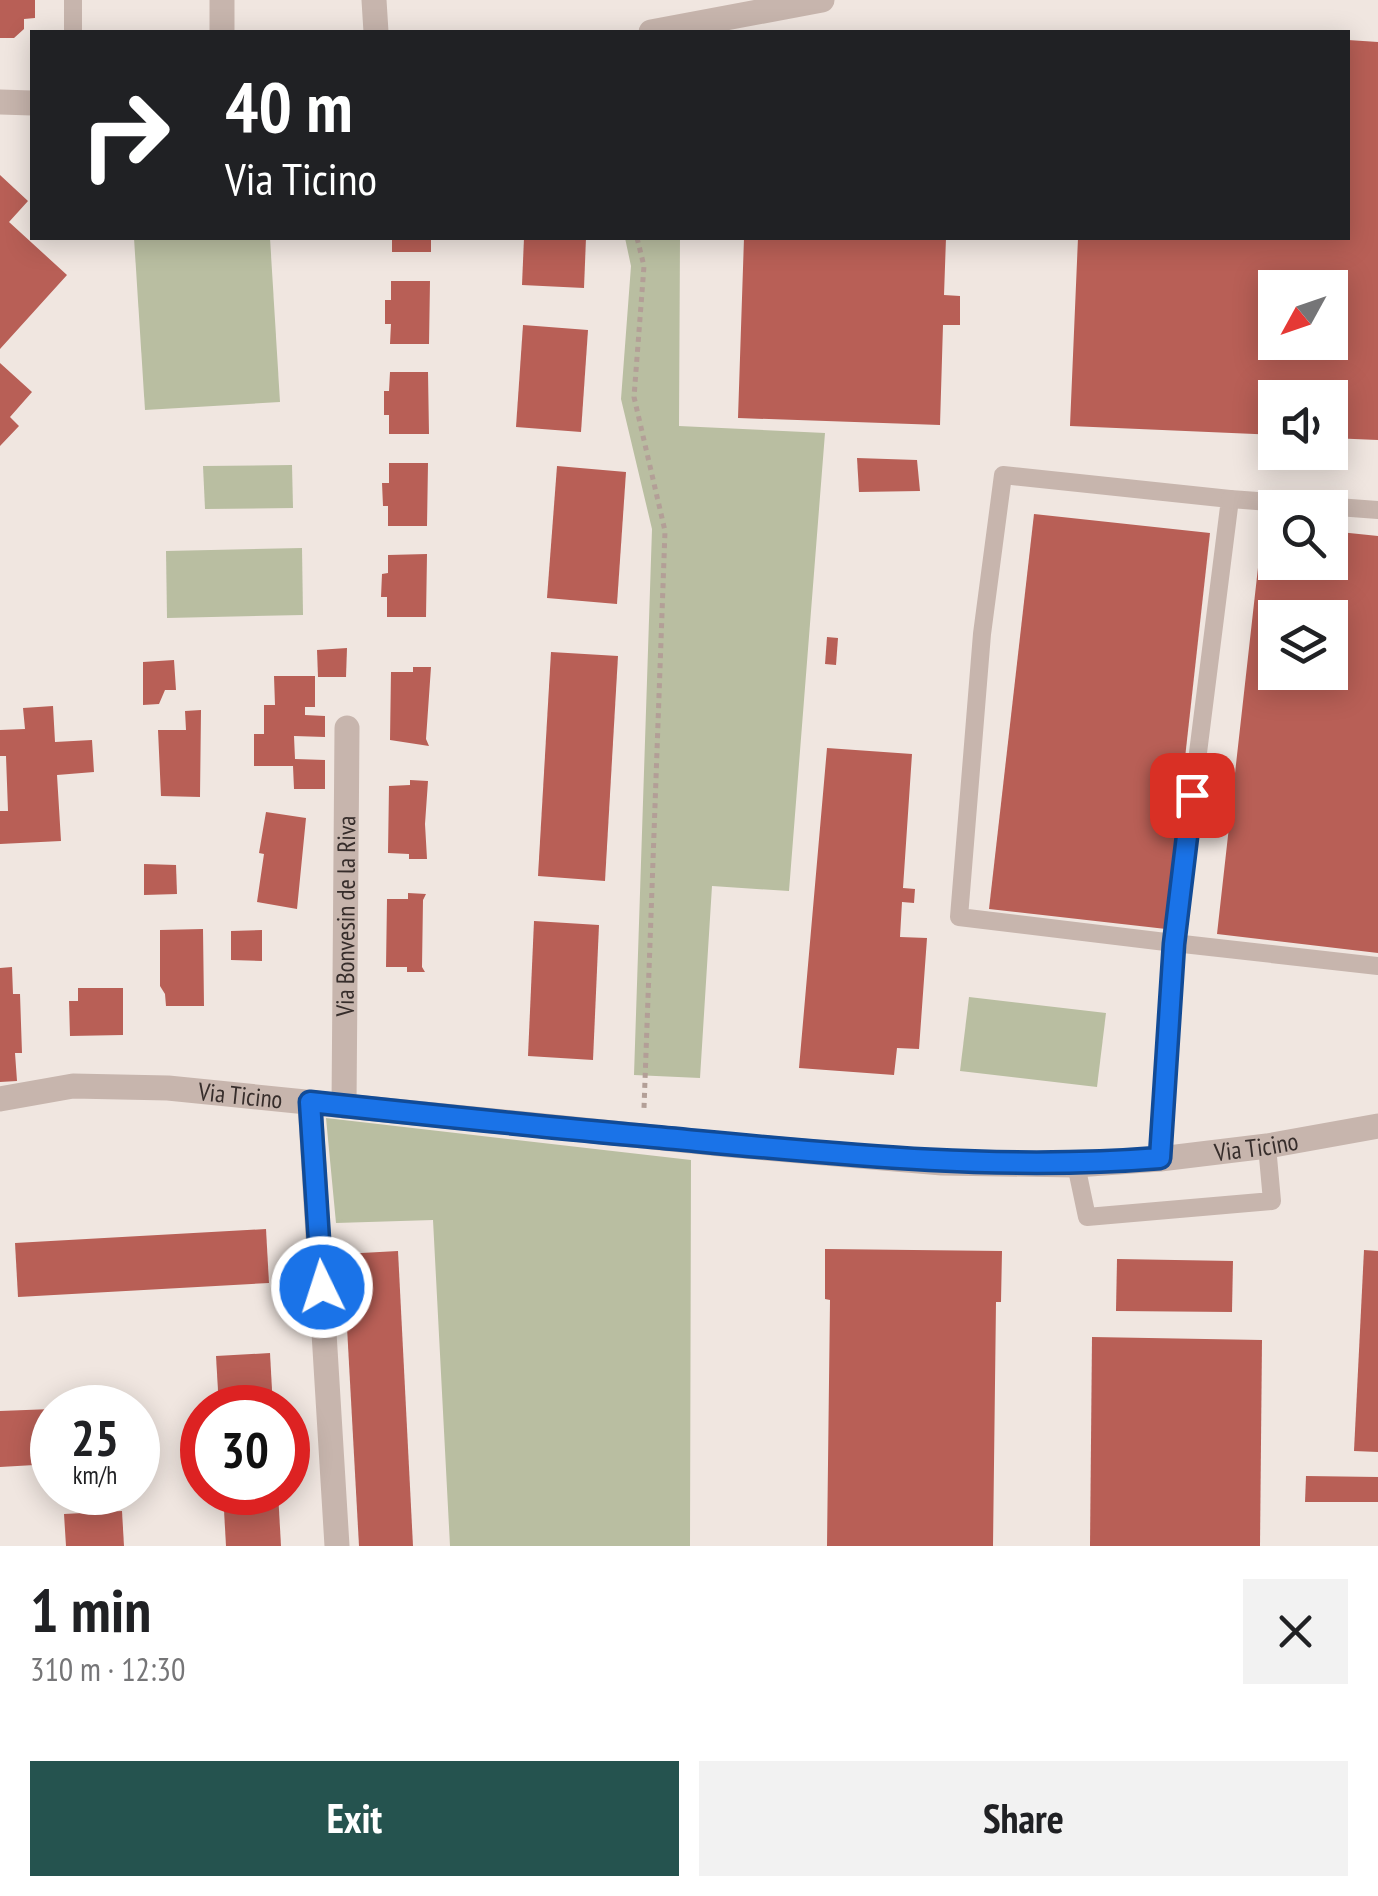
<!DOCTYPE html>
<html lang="en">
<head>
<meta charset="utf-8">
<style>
	body { margin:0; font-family:"PT Sans Narrow",sans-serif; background:#f2f2f2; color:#202124; height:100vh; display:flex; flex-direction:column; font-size:38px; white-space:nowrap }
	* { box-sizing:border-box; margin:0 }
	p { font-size:32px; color:#757577 }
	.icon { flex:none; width:55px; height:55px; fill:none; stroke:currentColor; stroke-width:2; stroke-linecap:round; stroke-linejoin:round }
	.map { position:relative; height:1546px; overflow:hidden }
	.drawer { display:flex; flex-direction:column; background:#fff; flex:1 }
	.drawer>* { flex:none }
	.banner { position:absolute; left:30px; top:30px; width:1320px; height:210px; border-radius:0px; box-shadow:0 5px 25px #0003; background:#202124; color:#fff; overflow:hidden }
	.needle { width:65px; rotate:230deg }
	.controls { position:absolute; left:1258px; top:270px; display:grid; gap:20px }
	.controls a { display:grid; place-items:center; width:90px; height:90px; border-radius:0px; background:#fff; box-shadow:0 5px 25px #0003; font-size:50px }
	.speed { position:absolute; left:30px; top:1385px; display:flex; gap:20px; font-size:50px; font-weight:700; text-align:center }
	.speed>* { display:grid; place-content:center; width:130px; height:130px; border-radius:50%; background:#fff; box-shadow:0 5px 25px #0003; line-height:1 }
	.speed small { font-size:25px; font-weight:400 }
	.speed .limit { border:15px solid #d22; background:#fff; color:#111 }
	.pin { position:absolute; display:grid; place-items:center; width:85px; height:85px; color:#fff; margin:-42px; border-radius:20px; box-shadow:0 5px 15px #0006 }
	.me { position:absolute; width:110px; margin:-55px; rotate:356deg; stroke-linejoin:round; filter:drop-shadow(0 0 8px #0008) }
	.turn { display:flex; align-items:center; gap:35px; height:210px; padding:0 30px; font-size:45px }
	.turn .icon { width:130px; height:130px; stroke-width:2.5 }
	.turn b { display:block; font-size:70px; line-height:85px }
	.round { display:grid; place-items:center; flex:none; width:105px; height:105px; border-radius:0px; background:#f2f2f2 }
	.overview { display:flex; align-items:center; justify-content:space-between; height:170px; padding:0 30px }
	h1 { font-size:60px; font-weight:600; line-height:75px }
	.button { display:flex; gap:20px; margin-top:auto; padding:20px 30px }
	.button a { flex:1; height:115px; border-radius:0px; background:#25534f; color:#fff; font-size:40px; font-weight:600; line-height:115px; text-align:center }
	.button a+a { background:#f2f2f2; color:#202124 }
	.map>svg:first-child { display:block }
</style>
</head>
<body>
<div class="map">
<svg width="1378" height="1546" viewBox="0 0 1378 1546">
	<rect width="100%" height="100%" fill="#f0e6e0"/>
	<!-- green -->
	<g fill="#b9bea1">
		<polygon points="134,238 270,238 280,402 145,410"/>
		<polygon points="625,238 680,238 679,426 825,433 789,891 712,886 700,1078 634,1075 652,529 621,399 631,266"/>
		<polygon points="292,465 293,508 205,509 203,466"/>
		<polygon points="302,548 303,615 167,618 166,551"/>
		<polygon points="969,997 1106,1013 1097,1087 960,1071"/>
		<polygon points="326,1118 691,1160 690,1546 450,1546 433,1220 336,1223"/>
	</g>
	<!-- building -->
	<g fill="#b85f56" fill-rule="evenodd">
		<polygon points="0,0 35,0 35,18 24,19 24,29 14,38 0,38"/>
		<path d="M1348,40L1378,42V440L1330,438V398H1275V435L1070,426L1078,238H1348ZM1275,288H1330V342H1275Z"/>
		<polygon points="0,175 28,201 9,222 67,275 0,349"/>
		<rect x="392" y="238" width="39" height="14"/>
		<polygon points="524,238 586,238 584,288 522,285"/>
		<polygon points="744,238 946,238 944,295 960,296 960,325 943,325 940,425 738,418"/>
		<polygon points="391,281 430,281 429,344 390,344 391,324 385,324 385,300 391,300"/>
		<polygon points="523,325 588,330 581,432 516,427"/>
		<polygon points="0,363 32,392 10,417 19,426 0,446"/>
		<polygon points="390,372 428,372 429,434 389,434 389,415 384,415 384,391 389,391"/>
		<polygon points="857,458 917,460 920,491 859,492"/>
		<polygon points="389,463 428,463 427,526 388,526 388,506 383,506 382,483 389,483"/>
		<polygon points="557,466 626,472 617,604 547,598"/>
		<polygon points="1034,514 1210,533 1166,929 989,909"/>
		<path d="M1263,523L1275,525V562H1330V531L1378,536V953L1217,934ZM1275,618H1330V672H1275Z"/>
		<polygon points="427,554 426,617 387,617 387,597 381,597 382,574 388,573 388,555"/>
		<polygon points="827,637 838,638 836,665 825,664"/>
		<polygon points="347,648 346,677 318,677 317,650"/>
		<polygon points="551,652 618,656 605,881 538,876"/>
		<polygon points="174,660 176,690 165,690 159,704 143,705 143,662"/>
		<polygon points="413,667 431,667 426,739 429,746 390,740 391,672 413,672"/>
		<polygon points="274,676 315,676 315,707 305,707 305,715 325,716 325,737 294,736 295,759 325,760 325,789 294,789 293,766 254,766 254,734 264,734 264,705 275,705"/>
		<polygon points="53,706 55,742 92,740 94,772 57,775 61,841 0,844 0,811 8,811 6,756 0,756 0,730 25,729 23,708"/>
		<polygon points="201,710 200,797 161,796 158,730 186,730 185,711"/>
		<polygon points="827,748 912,754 903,888 915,889 914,903 902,902 900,937 927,938 919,1049 897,1048 894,1075 799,1068"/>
		<polygon points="410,780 428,781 425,824 427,859 409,859 409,854 388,853 389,786 410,785"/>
		<polygon points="266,812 306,818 297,909 257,902 264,854 259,853"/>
		<polygon points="144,864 176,865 177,894 144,895"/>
		<polygon points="408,893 426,894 423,900 422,967 425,972 407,972 407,967 386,967 387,899 408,899"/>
		<polygon points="534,921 599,925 593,1060 528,1056"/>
		<polygon points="203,929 204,1006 166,1006 165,994 160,986 160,930"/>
		<polygon points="262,930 262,961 231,960 231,931"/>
		<polygon points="12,967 13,994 20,994 22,1053 15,1053 17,1081 0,1082 0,968"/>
		<polygon points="78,988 123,988 123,1035 70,1036 69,1001 78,1001"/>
		<polygon points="266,1229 269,1283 18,1297 15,1243"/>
		<polygon points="825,1249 1002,1251 1001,1302 996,1302 993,1546 827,1546 830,1300 825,1299"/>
		<polygon points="1364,1250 1378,1251 1378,1452 1354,1451"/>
		<polygon points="398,1251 413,1546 359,1546 343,1254"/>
		<polygon points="1117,1259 1233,1261 1232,1312 1116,1311"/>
		<polygon points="1092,1337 1262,1340 1260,1546 1090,1546"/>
		<polygon points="270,1353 273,1408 219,1408 216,1356"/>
		<polygon points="52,1409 52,1464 0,1467 0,1411"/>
		<polygon points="1306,1476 1378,1477 1378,1502 1305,1502"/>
		<polygon points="223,1492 278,1492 281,1546 226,1546"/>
		<polygon points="122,1511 124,1546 66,1546 64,1514"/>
	</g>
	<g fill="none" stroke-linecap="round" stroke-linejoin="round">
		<!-- path -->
		<polyline stroke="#b39f97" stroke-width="5" stroke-dasharray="5 5" stroke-linecap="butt" points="637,238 644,266 634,397 665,531 644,1108"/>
		<!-- service -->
		<g stroke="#c7b5ad" stroke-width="18">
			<polyline points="73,32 73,0"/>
			<polygon points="1003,475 1230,499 1174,943 959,917 982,634"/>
			<polyline points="1230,499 1378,510"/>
			<polyline points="1160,1159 1174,943 1378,966"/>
			<polyline points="1076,1165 1087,1217 1272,1201 1267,1146"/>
		</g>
		<!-- minor -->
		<g stroke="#c7b5ad" stroke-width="25">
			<polyline points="222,0 222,32"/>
			<polyline points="374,0 376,32"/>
			<polyline points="651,32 822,0"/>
			<polyline points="0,102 32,103"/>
			<path id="s1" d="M0,1099L73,1086L168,1088L731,1145L942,1163L1076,1165L1160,1159L1267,1146L1378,1126"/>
			<polyline points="310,1103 337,1546"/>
			<path id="s2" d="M344,1106L347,728"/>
		</g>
	</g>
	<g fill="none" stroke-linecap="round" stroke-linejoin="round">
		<!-- route casing -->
		<g stroke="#114b97" stroke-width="25">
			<path id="route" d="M322,1287L310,1102C421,1114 532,1126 644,1136C816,1152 987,1172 1160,1158L1174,944L1192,795"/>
		</g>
		<!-- route -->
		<use href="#route" stroke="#1a73e8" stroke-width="18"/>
	</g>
	<g text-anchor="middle" stroke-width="8" stroke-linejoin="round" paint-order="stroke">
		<!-- street labels -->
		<g font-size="25" fill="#362d2b" stroke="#f8f1ec">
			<text dy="9" stroke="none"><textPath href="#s2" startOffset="190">Via Bonvesin de la Riva</textPath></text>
			<text dy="9" stroke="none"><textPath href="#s1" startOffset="242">Via Ticino</textPath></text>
			<text dy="9" stroke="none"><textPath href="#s1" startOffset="1262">Via Ticino</textPath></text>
		</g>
	</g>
</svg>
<div class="controls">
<a><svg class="needle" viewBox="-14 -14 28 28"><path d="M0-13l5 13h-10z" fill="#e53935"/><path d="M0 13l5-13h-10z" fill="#757577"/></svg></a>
<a><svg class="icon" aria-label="sound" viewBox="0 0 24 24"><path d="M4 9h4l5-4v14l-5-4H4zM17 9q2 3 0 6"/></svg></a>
<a><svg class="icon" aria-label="search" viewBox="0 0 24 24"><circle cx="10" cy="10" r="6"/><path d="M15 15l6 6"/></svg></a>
<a><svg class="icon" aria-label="layers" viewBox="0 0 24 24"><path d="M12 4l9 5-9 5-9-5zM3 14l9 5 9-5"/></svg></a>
</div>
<div class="speed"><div>25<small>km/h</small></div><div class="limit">30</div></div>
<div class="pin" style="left:1192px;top:795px;background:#d93025"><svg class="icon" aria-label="arrive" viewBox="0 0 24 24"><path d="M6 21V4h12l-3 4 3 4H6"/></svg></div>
<svg class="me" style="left:322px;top:1287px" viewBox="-20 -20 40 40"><circle r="17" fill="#1a73e8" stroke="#fff" stroke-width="3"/><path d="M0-11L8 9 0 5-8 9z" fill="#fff"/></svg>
<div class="banner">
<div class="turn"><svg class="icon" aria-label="right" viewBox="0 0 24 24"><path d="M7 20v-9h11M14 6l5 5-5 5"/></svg><div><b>40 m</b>Via Ticino</div></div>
</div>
</div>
<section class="drawer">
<div class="overview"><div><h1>1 min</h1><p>310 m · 12:30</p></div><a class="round"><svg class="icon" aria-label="close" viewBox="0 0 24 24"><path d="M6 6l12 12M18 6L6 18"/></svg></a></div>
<div class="button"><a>Exit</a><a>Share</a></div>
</section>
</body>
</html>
